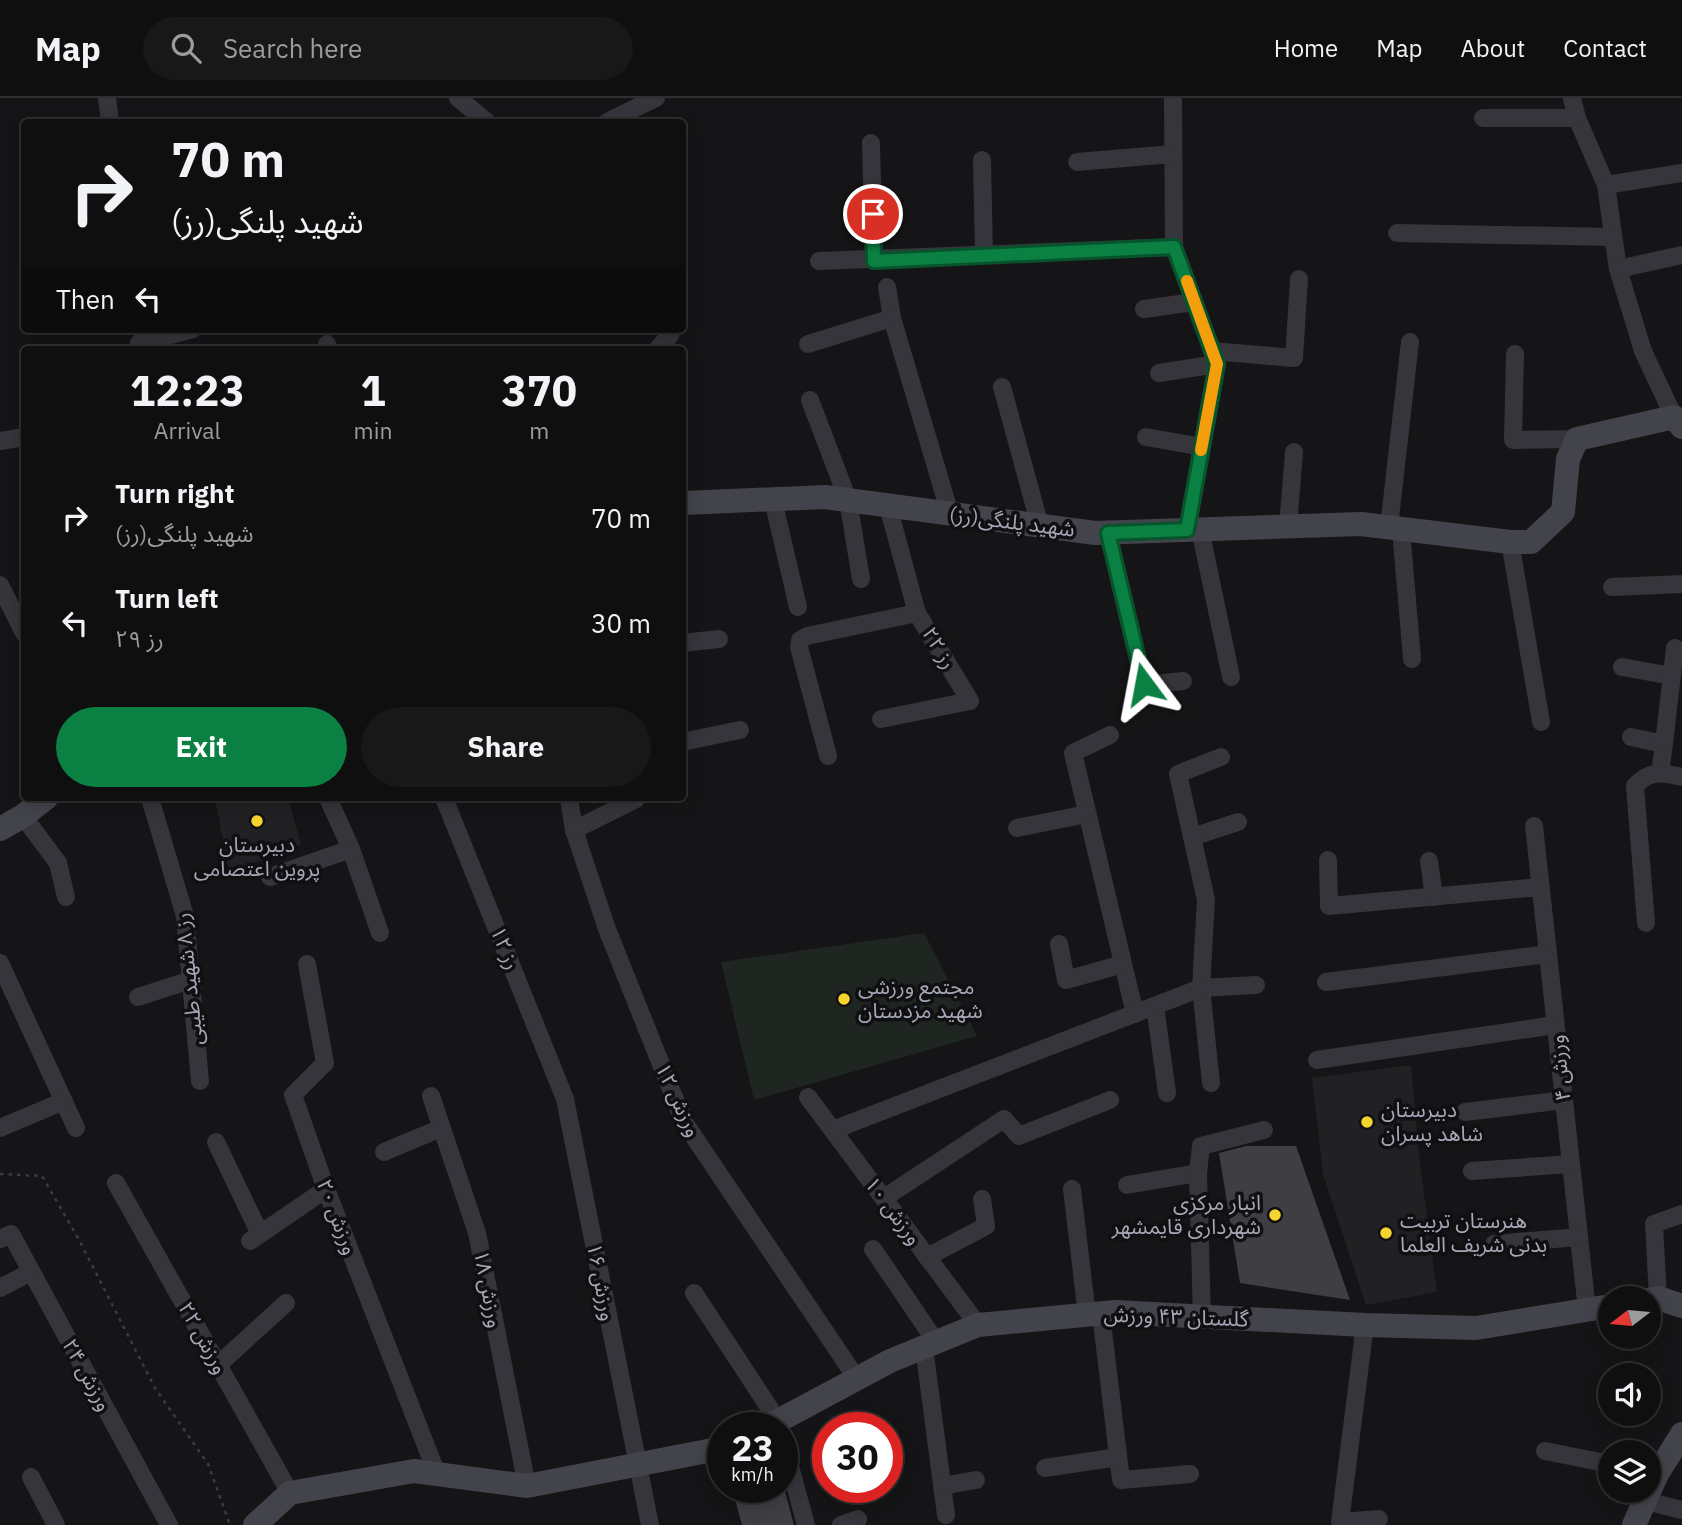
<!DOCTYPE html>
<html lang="en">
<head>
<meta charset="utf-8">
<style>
	body { margin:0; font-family:"IBM Plex Sans","Noto Sans Arabic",sans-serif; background:#191819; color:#f1f3f6; height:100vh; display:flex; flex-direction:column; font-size:26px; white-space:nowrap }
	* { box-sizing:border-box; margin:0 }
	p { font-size:23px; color:#9c9c9f }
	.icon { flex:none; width:38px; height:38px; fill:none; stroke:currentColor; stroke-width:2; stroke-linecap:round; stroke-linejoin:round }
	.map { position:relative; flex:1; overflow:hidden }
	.details { position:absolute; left:21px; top:248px; width:665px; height:455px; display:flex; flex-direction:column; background:#100f10; border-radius:7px; box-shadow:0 4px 18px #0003,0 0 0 2px #302f30 }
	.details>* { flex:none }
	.top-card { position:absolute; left:21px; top:21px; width:665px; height:214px; border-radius:7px; box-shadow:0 4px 18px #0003,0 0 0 2px #302f30; background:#100f10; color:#f1f3f6; overflow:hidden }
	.needle { width:46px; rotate:254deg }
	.fabs { position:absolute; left:1598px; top:1188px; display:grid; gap:14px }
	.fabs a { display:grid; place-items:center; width:63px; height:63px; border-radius:50%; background:#100f10; box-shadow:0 4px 18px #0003,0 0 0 2px #302f30; font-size:35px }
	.speed { position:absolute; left:707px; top:1314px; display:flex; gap:14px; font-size:35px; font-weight:700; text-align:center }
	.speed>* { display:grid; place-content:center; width:91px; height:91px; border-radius:50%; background:#100f10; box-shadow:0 4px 18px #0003,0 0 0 2px #302f30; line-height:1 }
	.speed small { font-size:18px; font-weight:400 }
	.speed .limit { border:10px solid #d22; background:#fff; color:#111 }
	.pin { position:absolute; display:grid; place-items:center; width:60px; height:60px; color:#fff; margin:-30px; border:4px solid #fff; border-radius:50%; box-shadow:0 2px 7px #0007 }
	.me { position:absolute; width:77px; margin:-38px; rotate:347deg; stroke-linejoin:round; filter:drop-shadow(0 0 5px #0008) }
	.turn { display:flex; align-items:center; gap:24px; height:147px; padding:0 35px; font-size:32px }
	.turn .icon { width:91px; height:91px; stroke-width:2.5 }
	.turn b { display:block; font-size:49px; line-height:60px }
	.then { display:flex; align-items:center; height:66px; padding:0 35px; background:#0003; gap:14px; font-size:26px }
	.eta { display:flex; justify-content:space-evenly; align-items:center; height:119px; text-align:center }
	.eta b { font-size:42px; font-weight:700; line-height:49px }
	.action { display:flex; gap:14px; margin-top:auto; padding:14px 35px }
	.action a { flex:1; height:80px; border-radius:42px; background:#0b8043; color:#fff; font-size:28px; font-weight:700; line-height:80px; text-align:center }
	.action a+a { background:#191819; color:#f1f3f6 }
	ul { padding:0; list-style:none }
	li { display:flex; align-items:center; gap:21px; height:105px; padding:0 35px }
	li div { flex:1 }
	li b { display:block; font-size:26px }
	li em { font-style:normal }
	header { display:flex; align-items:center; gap:42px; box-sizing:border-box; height:98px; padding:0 35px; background:#100f10; border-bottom:2px solid #302f30 }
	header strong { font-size:33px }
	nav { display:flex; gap:38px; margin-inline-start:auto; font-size:24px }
	.search { width:490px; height:63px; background:#191819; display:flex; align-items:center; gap:18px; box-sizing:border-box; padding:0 24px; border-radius:38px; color:#9c9c9f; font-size:26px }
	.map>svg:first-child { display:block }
</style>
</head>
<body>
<header>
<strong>Map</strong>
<div class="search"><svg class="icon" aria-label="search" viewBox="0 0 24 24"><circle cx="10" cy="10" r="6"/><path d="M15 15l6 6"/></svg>Search here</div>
<nav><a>Home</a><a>Map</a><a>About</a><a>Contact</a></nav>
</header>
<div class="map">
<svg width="1682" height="1427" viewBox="0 0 1682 1427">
	<rect width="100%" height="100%" fill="#151416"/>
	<!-- built -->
	<g fill="#212023">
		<polygon points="215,700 288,700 301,746 229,775"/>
		<polygon points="1411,967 1420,1067 1437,1194 1366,1207 1323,1076 1312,980"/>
	</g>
	<!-- green -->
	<polygon fill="#1f2621" points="924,835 977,938 754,1002 721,864"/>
	<!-- building -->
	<g fill="#3f3e43">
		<polygon points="1246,1048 1296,1048 1350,1202 1240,1185 1219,1055"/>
		<polygon points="732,1390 784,1390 794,1427 742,1427"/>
	</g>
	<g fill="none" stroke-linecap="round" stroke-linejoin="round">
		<!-- path -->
		<polyline stroke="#3b3c42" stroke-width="2.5" stroke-dasharray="3.5 5" stroke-linecap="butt" points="0,1076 42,1078 78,1140 155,1290 208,1366 230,1427"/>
		<!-- street -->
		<g stroke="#35353b" stroke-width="18">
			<polyline points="107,0 110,24"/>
			<polyline points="458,0 487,24"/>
			<polyline points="1173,0 1174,149 1217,266 1187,432"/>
			<polyline points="1572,0 1577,20 1606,87 1618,171 1643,253 1674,319"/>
			<polyline points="1483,20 1577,20"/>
			<polyline points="607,24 656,0"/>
			<polyline points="871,45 874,163"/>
			<polyline points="982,62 984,157"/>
			<polyline points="1077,64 1173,56"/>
			<polyline points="1606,87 1682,75"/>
			<polyline points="1397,135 1613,139"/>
			<polyline points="819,163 1174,149"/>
			<polyline points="1618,171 1682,157"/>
			<polyline points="887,189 892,220 950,416"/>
			<polyline points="1144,211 1194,204"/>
			<polyline points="139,245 193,231"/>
			<polyline points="327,246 329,252"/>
			<polyline points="808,246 892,220"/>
			<polyline points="657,252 670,237 667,231"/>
			<polyline points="1212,253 1294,260 1299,181"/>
			<polyline points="1515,256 1513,342 1577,341"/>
			<polyline points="1159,275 1217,266"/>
			<polyline points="1002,289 1040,428"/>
			<polyline points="810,302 848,402 861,481"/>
			<polyline points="1146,339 1202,349"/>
			<polyline points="0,343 24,339"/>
			<polyline points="773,402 798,509"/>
			<polyline points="1288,428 1294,354"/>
			<polyline points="1389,429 1410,244"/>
			<polyline points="1200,431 1231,579"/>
			<polyline points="1401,431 1412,561"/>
			<polyline points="1108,435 1144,587 1183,583"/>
			<polyline points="1510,444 1541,624"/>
			<polyline points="0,487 24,535"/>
			<polyline points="1612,489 1682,486"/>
			<polyline points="682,545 719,541"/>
			<polyline points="1622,569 1672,578"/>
			<polyline points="881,621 970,603 917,515 888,408"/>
			<polyline points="1110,637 1073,655 1135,916"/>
			<polyline points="1631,639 1664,646 1660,675"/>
			<polyline points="682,644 740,632"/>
			<polyline points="1664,646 1675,550"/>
			<polyline points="828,658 799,549 800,542 807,538 917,515"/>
			<polyline points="150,700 185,818 200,983"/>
			<polyline points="328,700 351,751 380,835"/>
			<polyline points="444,700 565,1001 650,1427"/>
			<polyline points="569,700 574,732 607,831 684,1024 857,1281"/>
			<polyline points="23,718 58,765 66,799"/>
			<polyline points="1534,728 1587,1212"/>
			<polyline points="1017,730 1087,716"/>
			<polyline points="574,732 636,701"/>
			<polyline points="1192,739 1238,724"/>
			<polyline points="1328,762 1329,808 1540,789"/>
			<polyline points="1429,763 1434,799"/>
			<polyline points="270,779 351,751"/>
			<path d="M1646,825L1635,688C1650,671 1662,675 1682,679"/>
			<polyline points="1059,846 1066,882 1123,866"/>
			<polyline points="0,865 76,1030"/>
			<polyline points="307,866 325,965 293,997 326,1091 437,1376"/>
			<polyline points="1326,884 1548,856"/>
			<polyline points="138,899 191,882"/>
			<polyline points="1155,908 1167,995"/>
			<polyline points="1317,962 1555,927"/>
			<polyline points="1211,985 1201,890 1206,802 1178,676 1221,659"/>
			<polyline points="431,998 477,1135 527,1388"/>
			<polyline points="808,999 978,1227"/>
			<polyline points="1465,1014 1564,1002"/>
			<polyline points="0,1030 64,1003"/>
			<polyline points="833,1032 1201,890 1256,887"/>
			<polyline points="216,1044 260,1136"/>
			<polyline points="384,1054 441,1030"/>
			<polyline points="1472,1073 1571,1066"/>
			<polyline points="116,1085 290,1395"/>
			<polyline points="1127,1087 1198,1075"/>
			<polyline points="1072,1091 1087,1217"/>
			<polyline points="884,1100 1004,1021 1019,1038 1110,1002"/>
			<polyline points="0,1141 11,1136 169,1427"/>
			<polyline points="250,1143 326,1091"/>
			<polyline points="1494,1146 1579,1139"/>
			<polyline points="873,1151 936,1244"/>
			<polyline points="927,1159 986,1128 982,1101"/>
			<polyline points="0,1190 31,1174"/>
			<polyline points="694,1195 778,1323 780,1330"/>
			<polyline points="1658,1200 1654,1126 1682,1116"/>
			<polyline points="1101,1216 1121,1382 1190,1376"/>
			<polyline points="1202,1219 1198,1075 1201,1048 1264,1032"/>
			<polyline points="1365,1227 1340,1424 1379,1421"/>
			<polyline points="924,1249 946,1417"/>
			<polyline points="218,1267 286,1205"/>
			<polyline points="782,1339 806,1427"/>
			<polyline points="1545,1353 1610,1366"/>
			<polyline points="1045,1370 1118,1359"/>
			<polyline points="31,1379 56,1427"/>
			<polyline points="942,1388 976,1382"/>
			<polyline points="1646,1403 1682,1412"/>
			<polyline points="841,1427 858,1421"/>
		</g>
		<!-- secondary -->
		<g stroke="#43444b" stroke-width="24">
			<polyline points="682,405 825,399 1095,435 1361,426 1510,444 1531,444 1563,414 1568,361 1577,341 1674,319 1682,329"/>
			<polyline points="0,731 23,718 46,700"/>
			<polyline points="1648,1202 1658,1200 1682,1208"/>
			<polyline points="765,1330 890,1263 978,1227 1115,1214 1365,1227 1476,1230 1610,1208"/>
			<polyline points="255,1427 290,1395 414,1373 527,1388 723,1350"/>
			<polyline points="1634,1427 1657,1376 1682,1336"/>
		</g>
	</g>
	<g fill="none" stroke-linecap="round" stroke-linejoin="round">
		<!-- route casing -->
		<g stroke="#07532c" stroke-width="18">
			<polyline id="route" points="873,116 874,163 1174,149 1217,266 1187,432 1108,435 1144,586"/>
		</g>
		<!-- route -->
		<use href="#route" stroke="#0b8043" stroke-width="12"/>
		<!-- slow -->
		<polyline stroke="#f59e0b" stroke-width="12" points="1187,183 1217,266 1201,352"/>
	</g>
	<!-- markers -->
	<g fill="#f5d42e" stroke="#100f11" stroke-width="2.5">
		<circle cx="257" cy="723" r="7"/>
		<circle cx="844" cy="901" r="7"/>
		<circle cx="1367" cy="1024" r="7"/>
		<circle cx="1275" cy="1117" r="7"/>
		<circle cx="1386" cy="1135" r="7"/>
	</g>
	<g text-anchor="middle" stroke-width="7" stroke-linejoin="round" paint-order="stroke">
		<!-- street labels -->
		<g font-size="21" fill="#a6a8b7" stroke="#100f11">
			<text transform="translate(1012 424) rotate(7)" y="7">شهید پلنگی(رز)</text>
			<text transform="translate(939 550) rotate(59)" y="7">رز ۲۲</text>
			<text transform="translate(505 850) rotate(68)" y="7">رز ۱۲</text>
			<text transform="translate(189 881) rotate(-96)" y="7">رز ۸ شهید طیبی</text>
			<text transform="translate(1560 970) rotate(-96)" y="7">ورزش ۴</text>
			<text transform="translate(678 1002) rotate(65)" y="7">ورزش ۱۲</text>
			<text transform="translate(893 1113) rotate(53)" y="7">ورزش ۱۰</text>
			<text transform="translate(337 1119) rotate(69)" y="7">ورزش ۲۰</text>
			<text transform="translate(601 1184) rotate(79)" y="7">ورزش ۱۶</text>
			<text transform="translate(488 1191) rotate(79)" y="7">ورزش ۱۸</text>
			<text transform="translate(1176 1219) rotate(2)" y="7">گلستان ۴۳ ورزش</text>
			<text transform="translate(203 1240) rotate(61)" y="7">ورزش ۲۲</text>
			<text transform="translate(87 1277) rotate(61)" y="7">ورزش ۲۴</text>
		</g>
		<!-- poi labels -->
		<g font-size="21" fill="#a6a8b7" stroke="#100f11" text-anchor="start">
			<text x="257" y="754" text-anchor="middle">دبیرستان<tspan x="257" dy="24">پروین اعتصامی</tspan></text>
			<text x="858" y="896">مجتمع ورزشی<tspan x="858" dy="24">شهید مزدستان</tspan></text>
			<text x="1381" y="1019">دبیرستان<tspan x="1381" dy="24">شاهد پسران</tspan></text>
			<text x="1261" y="1112" text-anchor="end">انبار مرکزی<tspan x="1261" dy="24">شهرداری قایمشهر</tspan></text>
			<text x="1400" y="1130">هنرستان تربیت<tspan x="1400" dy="24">بدنی شریف العلما</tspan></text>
		</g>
	</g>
</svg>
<div class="fabs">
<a><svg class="needle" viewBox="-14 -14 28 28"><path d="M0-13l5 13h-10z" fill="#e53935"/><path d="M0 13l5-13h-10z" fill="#9c9c9f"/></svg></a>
<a><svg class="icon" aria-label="sound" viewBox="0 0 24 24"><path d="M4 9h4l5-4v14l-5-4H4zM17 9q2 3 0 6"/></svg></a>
<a><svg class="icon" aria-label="layers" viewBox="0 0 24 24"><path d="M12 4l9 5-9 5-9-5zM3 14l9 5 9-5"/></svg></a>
</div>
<div class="speed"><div>23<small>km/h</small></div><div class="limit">30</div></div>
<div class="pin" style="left:873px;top:116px;background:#d93025"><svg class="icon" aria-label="arrive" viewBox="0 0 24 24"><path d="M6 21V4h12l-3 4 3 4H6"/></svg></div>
<svg class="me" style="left:1144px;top:586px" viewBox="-20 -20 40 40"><path d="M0-17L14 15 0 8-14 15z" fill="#0b8043" stroke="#fff" stroke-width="4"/></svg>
<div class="top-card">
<div class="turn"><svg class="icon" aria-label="right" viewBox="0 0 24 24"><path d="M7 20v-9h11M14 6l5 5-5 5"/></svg><div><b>70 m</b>شهید پلنگی(رز)</div></div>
<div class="then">Then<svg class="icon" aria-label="left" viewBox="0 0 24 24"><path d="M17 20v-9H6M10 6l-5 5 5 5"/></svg></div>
</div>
<section class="details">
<div class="eta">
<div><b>12:23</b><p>Arrival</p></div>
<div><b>1</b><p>min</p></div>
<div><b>370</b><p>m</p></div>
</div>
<ul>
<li><svg class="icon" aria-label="right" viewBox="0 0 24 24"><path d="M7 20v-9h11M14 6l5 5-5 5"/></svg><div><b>Turn right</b><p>شهید پلنگی(رز)</p></div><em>70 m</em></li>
<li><svg class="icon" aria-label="left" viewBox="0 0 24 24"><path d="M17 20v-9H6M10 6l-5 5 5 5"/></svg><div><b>Turn left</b><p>رز ۲۹</p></div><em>30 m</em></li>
</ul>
<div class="action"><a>Exit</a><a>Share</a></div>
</section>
</div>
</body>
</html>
